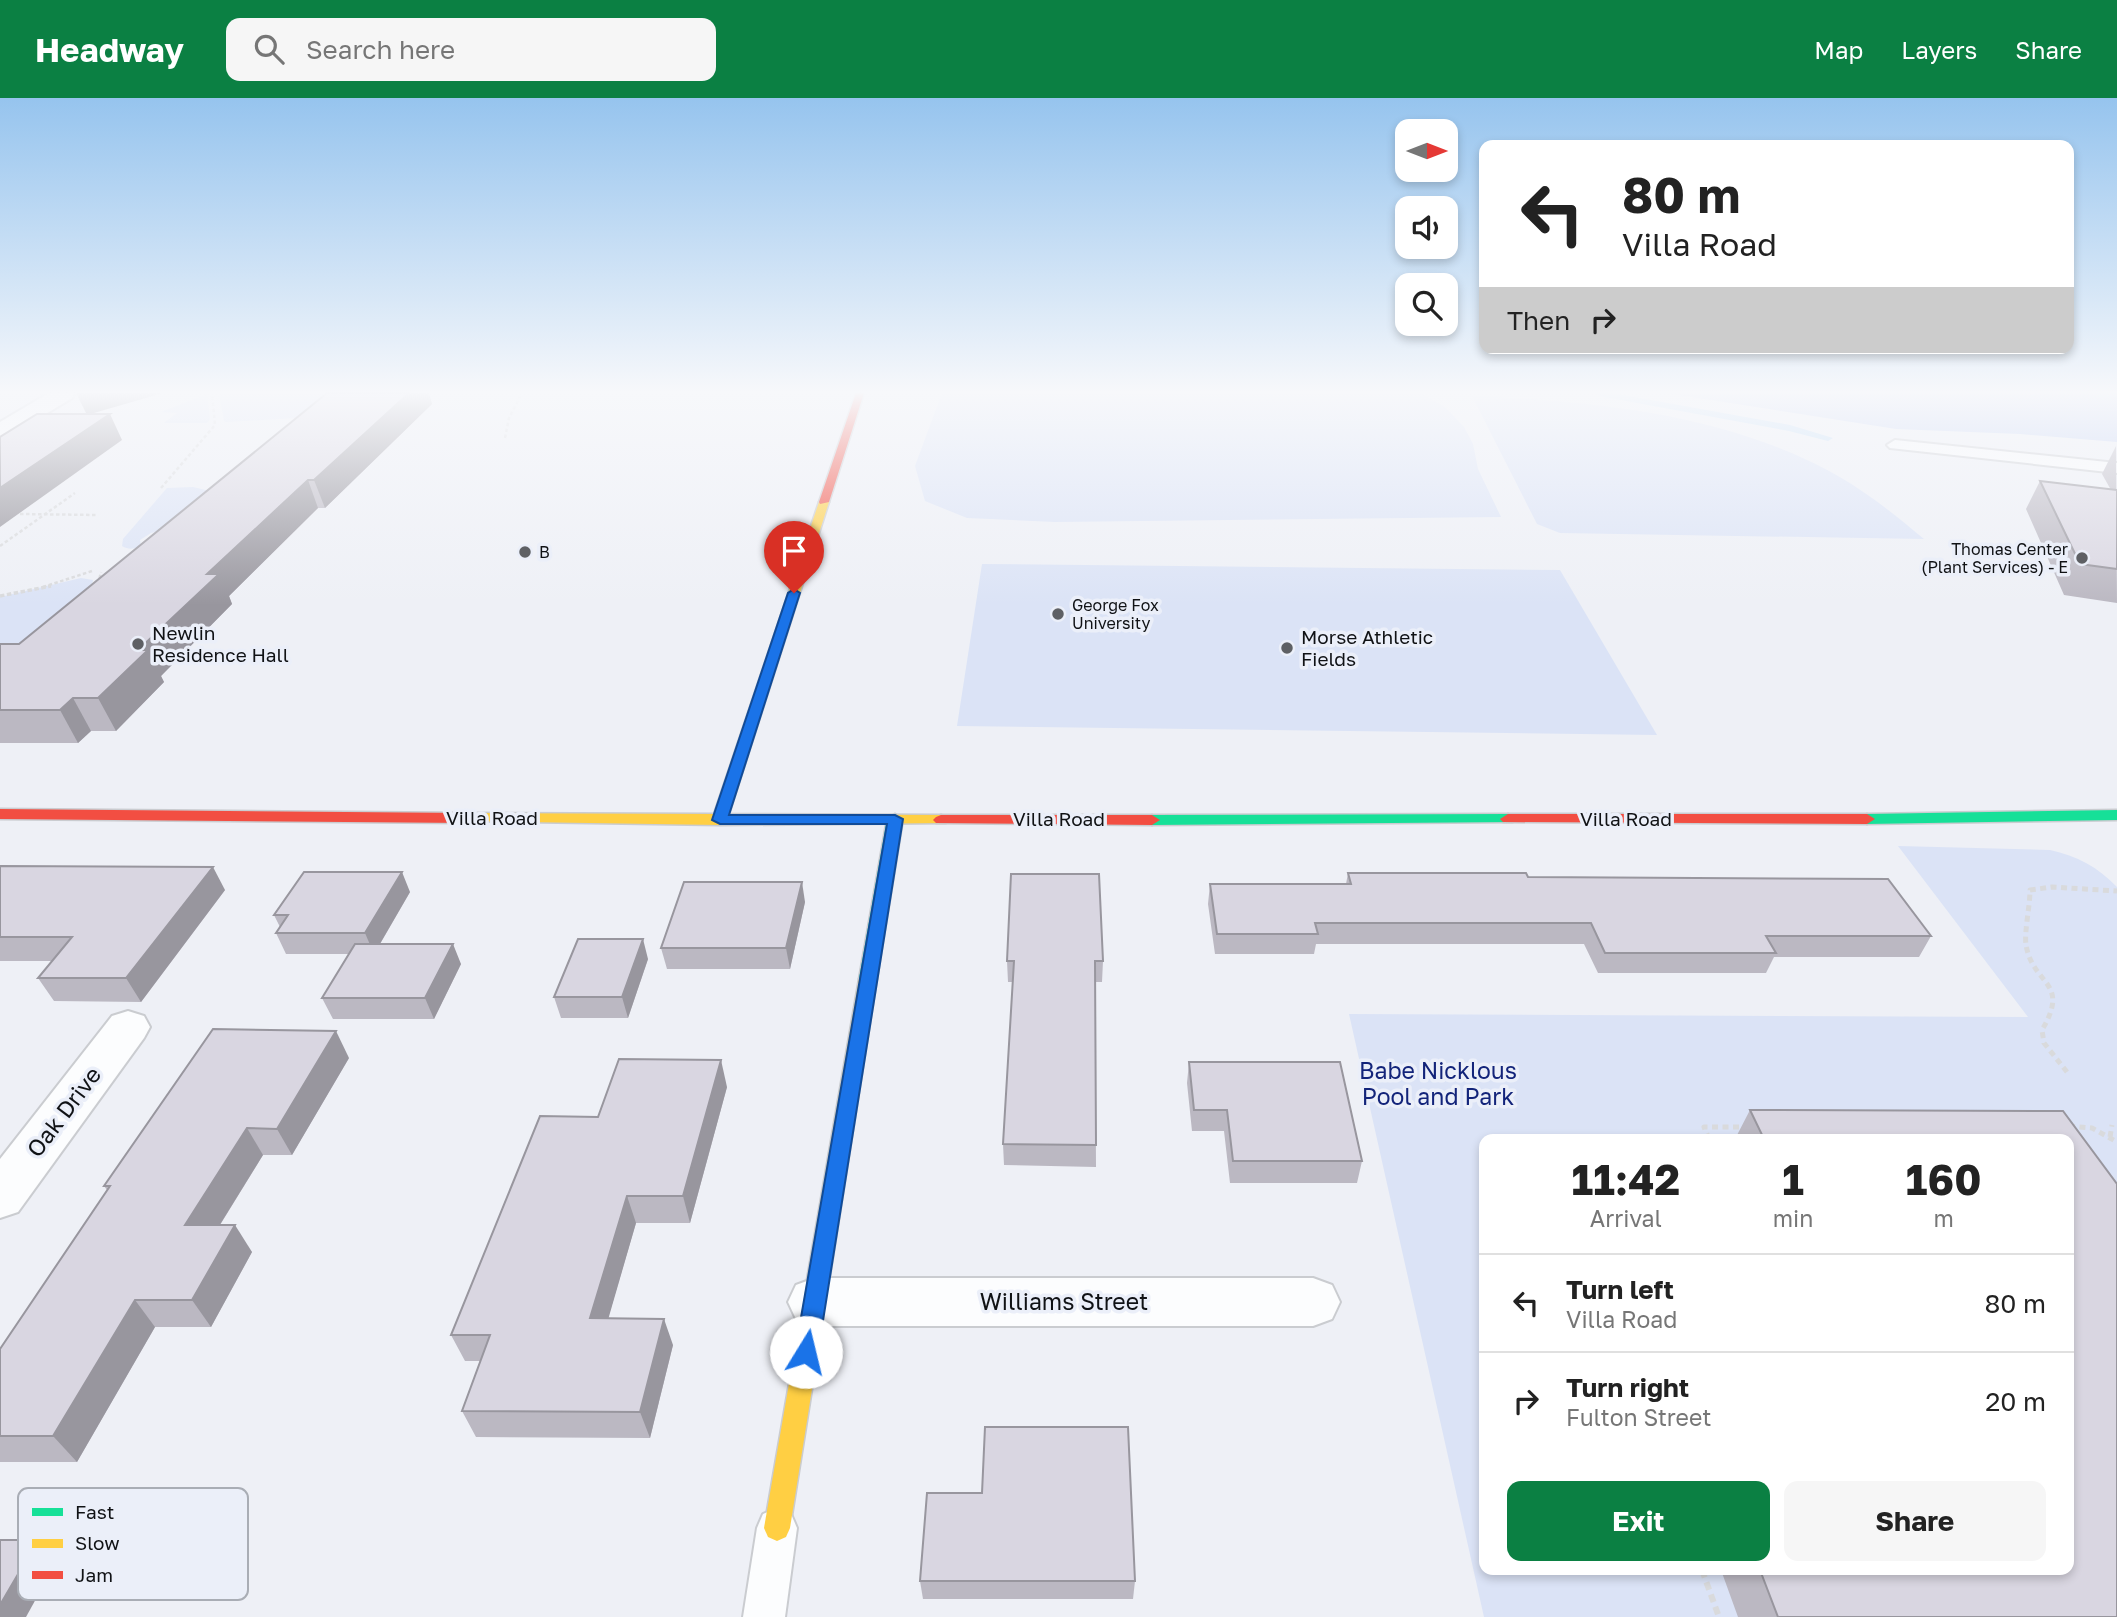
<!DOCTYPE html>
<html lang="en">
<head>
<meta charset="utf-8">
<style>
	body { margin:0; font-family:"Golos Text",sans-serif; background:#f6f6f6; color:#222; height:100vh; display:flex; flex-direction:column; font-size:26px; white-space:nowrap }
	* { box-sizing:border-box; margin:0 }
	p { font-size:23px; color:#767676 }
	.icon { flex:none; width:38px; height:38px; fill:none; stroke:currentColor; stroke-width:2; stroke-linecap:round; stroke-linejoin:round }
	.map { position:relative; flex:1; overflow:hidden }
	.details { position:absolute; left:1479px; top:1036px; width:595px; height:441px; display:flex; flex-direction:column; background:#fff; border-radius:14px; box-shadow:0 4px 10px #0003 }
	.details>* { flex:none }
	.top-card { position:absolute; left:1479px; top:42px; width:595px; height:214px; border-radius:14px; box-shadow:0 4px 10px #0003; background:#fff; color:#222; overflow:hidden }
	.needle { width:46px; rotate:90deg }
	.controls { position:absolute; left:1395px; top:21px; display:grid; gap:14px }
	.controls a { display:grid; place-items:center; width:63px; height:63px; border-radius:14px; background:#fff; box-shadow:0 4px 10px #0003; font-size:35px }
	.pin { position:absolute; display:grid; place-items:center; width:60px; height:60px; color:#fff; margin:-72px -30px; border-radius:50% 50% 50% 0; rotate:-45deg; box-shadow:0 0 7px #0007 }
	.pin .icon { rotate:45deg }
	.me { position:absolute; width:77px; margin:-38px; rotate:9deg; stroke-linejoin:round; filter:drop-shadow(0 0 5px #0008) }
	.turn { display:flex; align-items:center; gap:24px; height:147px; padding:0 28px; font-size:32px }
	.turn .icon { width:91px; height:91px; stroke-width:2.5 }
	.turn b { display:block; font-size:49px; line-height:60px }
	.then { display:flex; align-items:center; height:66px; padding:0 28px; background:#0003; gap:14px; font-size:26px }
	.eta { display:flex; justify-content:space-evenly; align-items:center; height:119px; text-align:center }
	.eta b { font-size:42px; font-weight:700; line-height:49px }
	.action { display:flex; gap:14px; margin-top:auto; padding:14px 28px }
	.action a { flex:1; height:80px; border-radius:14px; background:#0b8043; color:#fff; font-size:28px; font-weight:700; line-height:80px; text-align:center }
	.action a+a { background:#f6f6f6; color:#222 }
	ul { padding:0; list-style:none }
	li { display:flex; align-items:center; gap:21px; height:98px; padding:0 28px; border-top:2px solid #e0e0e0 }
	li div { flex:1 }
	li b { display:block; font-size:26px }
	li em { font-style:normal }
	header { display:flex; align-items:center; gap:42px; box-sizing:border-box; height:98px; padding:0 35px; background:#0b8043; color:#fff }
	header strong { font-size:33px }
	nav { display:flex; gap:38px; margin-inline-start:auto; font-size:24px }
	.search { width:490px; height:63px; background:#f6f6f6; display:flex; align-items:center; gap:18px; box-sizing:border-box; padding:0 24px; border-radius:14px; color:#767676; font-size:26px }
	.map>svg:first-child { display:block }
</style>
</head>
<body>
<header>
<strong>Headway</strong>
<div class="search"><svg class="icon" aria-label="search" viewBox="0 0 24 24"><circle cx="10" cy="10" r="6"/><path d="M15 15l6 6"/></svg>Search here</div>
<nav><a>Map</a><a>Layers</a><a>Share</a></nav>
</header>
<div class="map">
<svg width="2117" height="1519" viewBox="0 0 2117 1519">
	<rect width="100%" height="100%" fill="#eef0f6"/>
	<!-- green -->
	<g fill="#dbe3f6" fill-rule="evenodd">
		<polygon points="219,295 338,295 313,319 226,324 224,323"/>
		<polygon points="942,295 1420,295 1445,309 1464,329 1473,346 1478,371 1501,419 1055,424 967,420 925,403 915,368"/>
		<polygon points="207,296 210,321 207,325 164,325 177,315 161,314"/>
		<path d="M1472,298C1592,303 1720,315 1829,373C1863,391 1894,416 1924,441L1560,435L1537,426Z"/>
		<path d="M193,389L210,393L171,430L151,435L140,442L141,448C134,451 129,452 122,448L123,441L167,390Z"/>
		<polygon points="982,466 1560,472 1657,637 957,628"/>
		<polygon points="81,480 93,482 86,513 0,563 0,499"/>
		<path d="M1898,748L2050,752C2077,758 2098,769 2117,789V1519H1484L1349,916L2028,919ZM1484,1041H2068V1472H1484Z"/>
	</g>
	<!-- forest -->
	<polygon fill="#c0cff3" points="1666,295 2117,295 2117,344 2020,336 1896,331"/>
	<g fill="none" stroke-linecap="round" stroke-linejoin="round">
		<!-- stream -->
		<g fill="#bcdbf7" fill-rule="evenodd">
			<polygon points="1595,295 1612,295 1790,327 1833,340 1828,343 1789,333 1599,298"/>
			<polygon points="2092,295 2117,295 2117,300 2096,298"/>
		</g>
		<!-- lane casing -->
		<g stroke="#caccd0" stroke-width="4">
			<g id="lane">
				<polygon points="1895,342 2117,365 2117,375 1890,350 1887,347"/>
				<polygon points="777,1410 791,1416 797,1430 785,1519 743,1519 757,1430 763,1416"/>
			</g>
		</g>
		<!-- street casing -->
		<g stroke="#caccd0" stroke-width="4">
			<g id="street">
				<polygon points="49,295 75,295 72,300 8,339 0,341 0,324"/>
				<polygon points="128,913 144,918 150,929 144,940 18,1114 0,1120 0,1061 112,918"/>
				<polygon points="815,1180 1313,1180 1332,1187 1340,1204 1332,1221 1313,1228 815,1228 796,1221 788,1204 796,1187"/>
			</g>
		</g>
		<!-- fast casing -->
		<g stroke="#caccd0" stroke-width="3">
			<g id="fast">
				<polygon points="2117,712 2117,722 1867,726 1859,721 1867,716"/>
				<polygon points="895,716 903,721 877,881 874,885 862,885 859,881 887,721"/>
				<polygon points="1508,716 1516,721 1513,724 1152,727 1144,722 1152,717"/>
			</g>
		</g>
		<!-- slow casing -->
		<g stroke="#caccd0" stroke-width="3">
			<g id="slow">
				<polygon points="824,401 829,404 729,716 941,717 946,719 949,722 946,725 720,727 462,723 459,720 462,717 467,715 714,716 819,404"/>
				<polygon points="868,875 874,877 877,881 790,1430 786,1439 777,1443 768,1439 764,1430 859,881 862,877"/>
			</g>
		</g>
		<!-- jam casing -->
		<g stroke="#caccd0" stroke-width="3">
			<g id="jam">
				<polygon points="856,295 864,295 829,404 820,406 819,404"/>
				<polygon points="0,711 467,715 475,720 467,725 0,721"/>
				<polygon points="1508,716 1867,716 1875,721 1867,726 1503,724 1500,721"/>
				<polygon points="941,717 1152,717 1160,722 1152,727 936,725 933,722 936,719"/>
			</g>
		</g>
		<!-- path-far3 -->
		<g stroke="#d9dadc" stroke-width="2.5" stroke-dasharray="3.5 2.5" stroke-linecap="butt">
			<polyline points="505,340 509,320 522,295"/>
			<polyline points="161,390 215,327 212,295"/>
			<polyline points="20,416 97,417"/>
			<polyline points="0,448 75,395"/>
			<polyline points="98,486 101,474"/>
			<polyline points="43,489 92,473"/>
		</g>
		<!-- path-far2 -->
		<polyline stroke="#d9dadc" stroke-width="3.5" stroke-dasharray="4.5 2.5" stroke-linecap="butt" points="0,498 51,488"/>
		<!-- path-far1 -->
		<g stroke="#d9dadc" stroke-width="5" stroke-dasharray="6 4.5" stroke-linecap="butt">
			<path d="M2067,974L2044,945L2042,932C2071,883 2033,888 2026,847C2024,835 2030,808 2030,792L2052,789L2117,793"/>
			<polyline points="2069,1028 2092,1030 2117,1044"/>
			<polyline points="2110,1039 2112,1027"/>
			<polyline points="1709,1041 1704,1029 1746,1029"/>
		</g>
		<!-- path -->
		<polyline stroke="#d9dadc" stroke-width="6" stroke-dasharray="8 5" stroke-linecap="butt" points="1702,1472 1719,1519"/>
		<!-- lane -->
		<use href="#lane" fill="#fcfdfe" fill-rule="evenodd"/>
		<!-- street -->
		<use href="#street" fill="#fcfdfe" fill-rule="evenodd"/>
		<!-- fast -->
		<use href="#fast" fill="#16e098" fill-rule="evenodd"/>
		<!-- slow -->
		<use href="#slow" fill="#ffcf43" fill-rule="evenodd"/>
		<!-- jam -->
		<use href="#jam" fill="#f24e42" fill-rule="evenodd"/>
	</g>
	<!-- wall -->
	<g fill="#bbb8c2">
		<polygon points="432,306 325,410 318,410 229,498 232,506 161,578 164,584 116,633 91,633 78,645 0,645 0,546 19,546"/>
		<polygon points="2116,348 2117,505 2064,497 2026,411 2040,383 2111,392 2102,376"/>
		<polygon points="0,768 225,792 141,904 54,903 38,880 53,863 0,863"/>
		<polygon points="1348,775 1528,779 1931,838 1919,859 1774,859 1766,875 1598,875 1584,846 1316,846 1314,856 1215,856 1208,806 1210,786 1346,786"/>
		<polygon points="410,794 380,846 461,866 434,921 333,921 322,900 349,856 286,856 276,835 280,829 274,817"/>
		<polygon points="805,804 790,871 667,871 661,850"/>
		<polygon points="648,861 628,920 561,920 554,899"/>
		<polygon points="1007,863 1103,863 1102,884 1095,884 1096,1069 1004,1067 1003,1046 1013,884 1008,884"/>
		<polygon points="349,960 292,1057 263,1057 220,1127 252,1154 211,1229 155,1229 77,1364 0,1364 0,1251 107,1092 104,1088"/>
		<polygon points="1189,964 1362,1063 1357,1085 1230,1085 1224,1033 1192,1033 1187,985"/>
		<polygon points="727,989 690,1125 636,1125 608,1220 673,1247 650,1340 476,1339 462,1313 480,1263 465,1263 451,1237 598,1019"/>
		<polygon points="1750,1012 2063,1013 2117,1086 2117,1519 1738,1519 1721,1472 2068,1472 2068,1041 1735,1041"/>
		<polygon points="982,1395 1135,1483 1133,1501 923,1501 920,1483"/>
	</g>
	<!-- shaded-wall -->
	<g fill="#98969e">
		<polygon points="76,295 163,295 87,317"/>
		<polygon points="409,295 429,295 432,306 325,410 314,382"/>
		<polygon points="110,316 122,342 0,429 0,390"/>
		<polygon points="308,382 318,410 229,498 232,506 161,578 164,584 116,633 98,600 138,552 207,476"/>
		<polygon points="73,600 91,633 78,645 60,612"/>
		<polygon points="213,769 225,792 141,904 126,880"/>
		<polygon points="402,774 410,794 374,856 365,835"/>
		<polygon points="802,784 805,804 790,871 786,850"/>
		<polygon points="643,841 648,861 628,920 622,899"/>
		<polygon points="453,846 461,866 434,921 425,900"/>
		<polygon points="336,933 349,960 292,1057 277,1031"/>
		<polygon points="721,962 727,989 690,1125 683,1098"/>
		<polygon points="247,1030 263,1057 203,1154 185,1127"/>
		<polygon points="627,1098 636,1125 601,1246 590,1220"/>
		<polygon points="235,1127 252,1154 211,1229 192,1202"/>
		<polygon points="135,1202 155,1229 77,1364 53,1338"/>
		<polygon points="664,1221 673,1247 650,1340 640,1314"/>
		<polygon points="38,1442 58,1461 26,1519 0,1519 0,1507"/>
	</g>
	<!-- building -->
	<g fill="#d9d6e1" stroke="#98969e" stroke-width="2">
		<polygon points="327,295 409,295 314,382 308,382 207,476 219,476 138,552 148,552 98,600 73,600 60,612 0,612 0,546 19,546"/>
		<polygon points="37,316 110,316 0,390 0,339"/>
		<polygon points="2040,383 2117,392 2117,471 2080,466"/>
		<polygon points="0,768 213,769 126,880 38,880 72,839 0,839"/>
		<polygon points="304,774 402,774 365,835 276,835 288,817 274,817"/>
		<polygon points="1348,775 1526,775 1528,779 1888,781 1931,838 1766,838 1776,855 1605,855 1591,825 1315,825 1318,836 1217,836 1210,786 1351,786"/>
		<polygon points="1011,776 1099,776 1103,863 1095,863 1096,1047 1003,1046 1014,863 1007,863"/>
		<polygon points="684,784 802,784 786,850 661,850"/>
		<polygon points="578,841 643,841 622,899 554,899"/>
		<polygon points="355,846 453,846 425,900 322,900"/>
		<polygon points="213,931 336,933 277,1031 247,1030 185,1127 235,1127 192,1202 135,1202 53,1338 0,1338 0,1251 110,1088 104,1088"/>
		<polygon points="619,961 721,962 683,1098 627,1098 590,1220 664,1221 640,1314 462,1313 490,1237 451,1237 540,1018 598,1019"/>
		<polygon points="1189,964 1340,964 1362,1063 1233,1063 1227,1012 1194,1012"/>
		<polygon points="1750,1012 2063,1013 2117,1086 2117,1519 1778,1519 1760,1472 2068,1472 2068,1041 1764,1041"/>
		<polygon points="985,1329 1128,1329 1135,1483 920,1483 927,1395 982,1395"/>
		<polygon points="0,1442 38,1442 0,1507"/>
	</g>
	<!-- sky -->
	<linearGradient id="sky" x2="0" y2="1"><stop stop-color="#96c4ee"/><stop offset="0.58" stop-color="#f7f8fb"/><stop offset="1" stop-color="#f7f8fb" stop-opacity="0"/></linearGradient>
	<rect width="2117" height="507" fill="url(#sky)"/>
	<!-- route -->
	<polygon fill="#1a73e8" stroke="#114b97" stroke-width="2" points="794,491 800,495 729,717 895,717 903,721 818,1254 815,1262 806,1265 798,1262 795,1254 887,726 720,726 712,722 788,495"/>
	<!-- markers -->
	<g fill="#5e6064" stroke="#ebeff9" stroke-width="2.5">
		<circle cx="525" cy="454" r="7"/>
		<circle cx="2082" cy="460" r="7"/>
		<circle cx="1058" cy="516" r="7"/>
		<circle cx="138" cy="546" r="7"/>
		<circle cx="1287" cy="550" r="7"/>
	</g>
	<g text-anchor="middle" stroke-width="7" stroke-linejoin="round" paint-order="stroke">
		<!-- far-poi labels -->
		<g font-size="16" fill="#101215" stroke="#ebeff9" text-anchor="start">
			<text x="2068" y="457" text-anchor="end">Thomas Center<tspan x="2068" dy="18">(Plant Services) - E</tspan></text>
			<text x="539" y="460">B</text>
			<text x="1072" y="513">George Fox<tspan x="1072" dy="18">University</tspan></text>
		</g>
		<!-- poi labels -->
		<g font-size="19" fill="#101215" stroke="#ebeff9" text-anchor="start">
			<text x="152" y="542">Newlin<tspan x="152" dy="22">Residence Hall</tspan></text>
			<text x="1301" y="546">Morse Athletic<tspan x="1301" dy="22">Fields</tspan></text>
		</g>
		<!-- street labels -->
		<g font-size="19" fill="#101215" stroke="#ebeff9">
			<text x="492" y="727">Villa Road</text>
			<text x="1059" y="728">Villa Road</text>
			<text x="1626" y="728">Villa Road</text>
		</g>
		<!-- near-park labels -->
		<g font-size="23" fill="#13247a" stroke="#ebeff9">
			<text x="1438" y="981">Babe Nicklous<tspan x="1438" dy="26">Pool and Park</tspan></text>
		</g>
		<!-- near-street labels -->
		<g font-size="23" fill="#101215" stroke="#ebeff9">
			<text transform="translate(64 1014) rotate(-53)" y="8">Oak Drive</text>
			<text x="1064" y="1212">Williams Street</text>
		</g>
	</g>
	<!-- legend -->
	<rect x="18" y="1390" width="230" height="112" rx="10" fill="#ebeff9" stroke="#a9adb5" stroke-width="2"/>
	<rect x="32" y="1410" width="31" height="8" fill="#16e098"/>
	<rect x="32" y="1441" width="31" height="9" fill="#ffcf43"/>
	<rect x="32" y="1473" width="31" height="8" fill="#f24e42"/>
	<g font-size="19" fill="#101215">
		<text x="75" y="1421">Fast</text>
		<text x="75" y="1452">Slow</text>
		<text x="75" y="1484">Jam</text>
	</g>
</svg>
<div class="controls">
<a><svg class="needle" viewBox="-14 -14 28 28"><path d="M0-13l5 13h-10z" fill="#e53935"/><path d="M0 13l5-13h-10z" fill="#767676"/></svg></a>
<a><svg class="icon" aria-label="sound" viewBox="0 0 24 24"><path d="M4 9h4l5-4v14l-5-4H4zM17 9q2 3 0 6"/></svg></a>
<a><svg class="icon" aria-label="search" viewBox="0 0 24 24"><circle cx="10" cy="10" r="6"/><path d="M15 15l6 6"/></svg></a>
</div>
<div class="pin" style="left:794px;top:495px;background:#d93025"><svg class="icon" aria-label="arrive" viewBox="0 0 24 24"><path d="M6 21V4h12l-3 4 3 4H6"/></svg></div>
<svg class="me" style="left:806px;top:1254px" viewBox="-20 -20 40 40"><circle r="19" fill="#fff"/><path d="M0-13L10 11 0 6-10 11z" fill="#1a73e8"/></svg>
<div class="top-card">
<div class="turn"><svg class="icon" aria-label="left" viewBox="0 0 24 24"><path d="M17 20v-9H6M10 6l-5 5 5 5"/></svg><div><b>80 m</b>Villa Road</div></div>
<div class="then">Then<svg class="icon" aria-label="right" viewBox="0 0 24 24"><path d="M7 20v-9h11M14 6l5 5-5 5"/></svg></div>
</div>
<section class="details">
<div class="eta">
<div><b>11:42</b><p>Arrival</p></div>
<div><b>1</b><p>min</p></div>
<div><b>160</b><p>m</p></div>
</div>
<ul>
<li><svg class="icon" aria-label="left" viewBox="0 0 24 24"><path d="M17 20v-9H6M10 6l-5 5 5 5"/></svg><div><b>Turn left</b><p>Villa Road</p></div><em>80 m</em></li>
<li><svg class="icon" aria-label="right" viewBox="0 0 24 24"><path d="M7 20v-9h11M14 6l5 5-5 5"/></svg><div><b>Turn right</b><p>Fulton Street</p></div><em>20 m</em></li>
</ul>
<div class="action"><a>Exit</a><a>Share</a></div>
</section>
</div>
</body>
</html>
